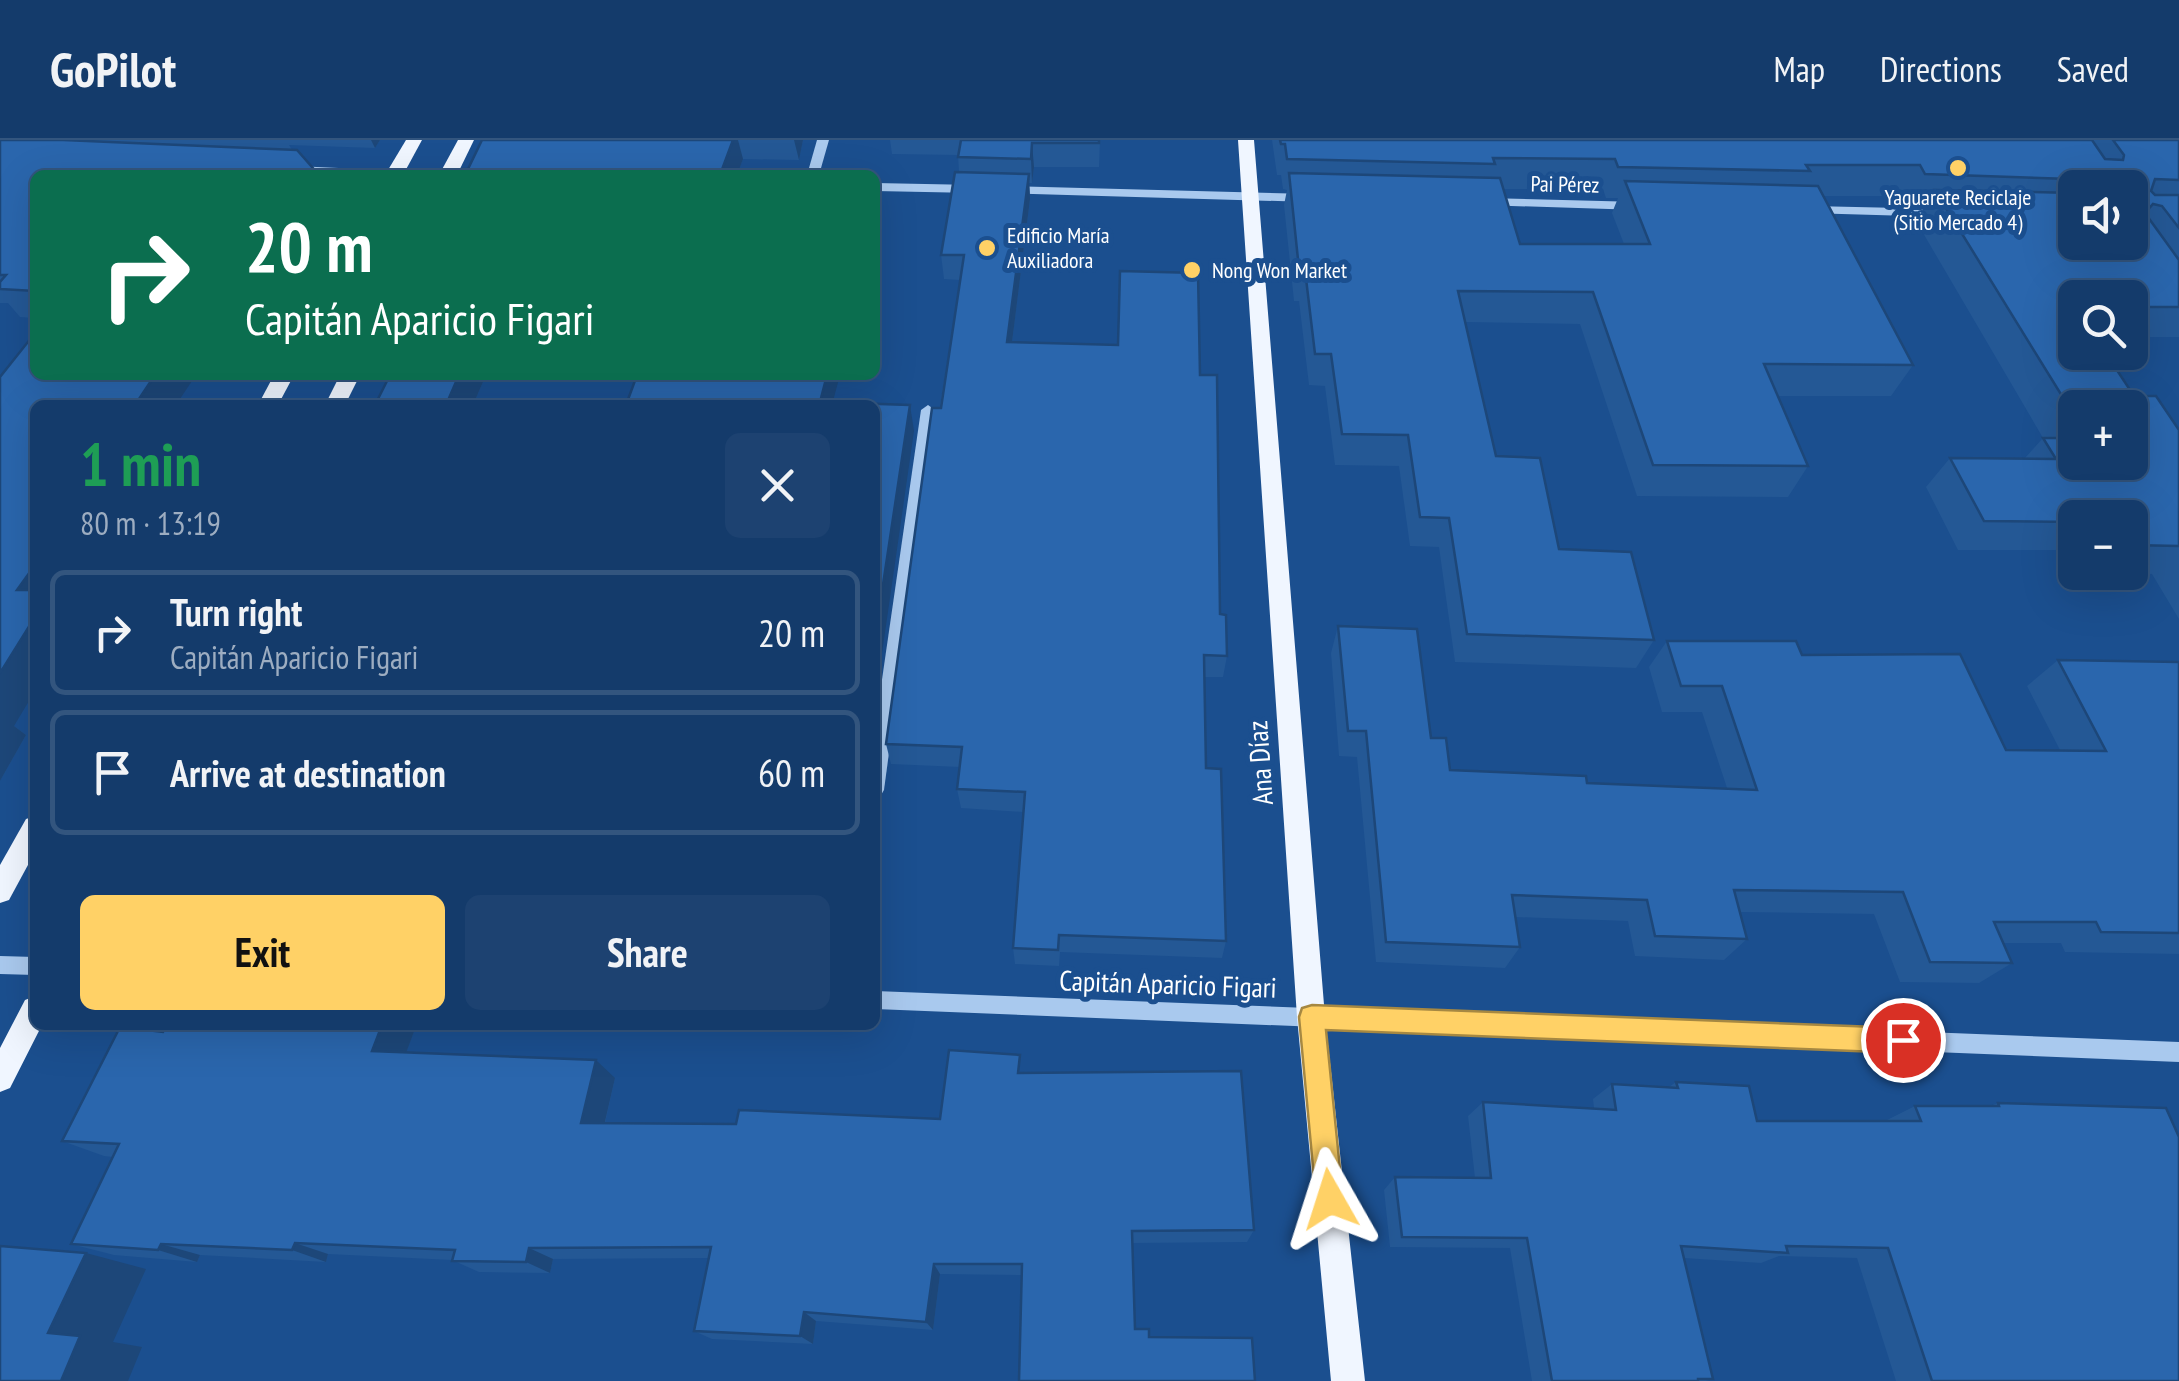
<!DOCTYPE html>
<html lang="en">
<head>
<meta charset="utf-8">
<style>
	body { margin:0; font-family:"PT Sans Narrow",sans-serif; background:#1d4271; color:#f1f3f6; height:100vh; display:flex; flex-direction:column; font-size:38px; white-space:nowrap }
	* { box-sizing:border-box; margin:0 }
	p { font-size:32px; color:#9dadc1 }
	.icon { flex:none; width:55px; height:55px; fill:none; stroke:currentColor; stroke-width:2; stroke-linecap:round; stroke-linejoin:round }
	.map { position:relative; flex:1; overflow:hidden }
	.sheet { position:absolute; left:30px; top:260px; width:850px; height:630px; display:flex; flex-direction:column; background:#143b6b; border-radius:15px; box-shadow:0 10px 40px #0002,0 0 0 2px #33557e }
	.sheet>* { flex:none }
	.top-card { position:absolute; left:30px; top:30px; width:850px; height:210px; border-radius:15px; box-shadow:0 10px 40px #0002,0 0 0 2px #33557e; background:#0b6e4f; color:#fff; overflow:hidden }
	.fabs { position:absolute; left:2058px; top:30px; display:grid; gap:20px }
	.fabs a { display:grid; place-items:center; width:90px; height:90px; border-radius:15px; background:#143b6b; box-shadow:0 10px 40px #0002,0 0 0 2px #33557e; font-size:50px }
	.pin { position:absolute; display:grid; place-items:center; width:85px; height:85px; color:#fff; margin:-42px; border:5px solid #fff; border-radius:50%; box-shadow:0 2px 10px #0007 }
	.me { position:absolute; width:110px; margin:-55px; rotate:354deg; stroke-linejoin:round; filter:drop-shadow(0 0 8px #0008) }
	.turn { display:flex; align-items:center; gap:35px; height:210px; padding:0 50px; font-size:45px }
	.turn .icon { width:130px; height:130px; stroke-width:2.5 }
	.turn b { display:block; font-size:70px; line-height:85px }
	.round { display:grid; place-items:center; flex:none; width:105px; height:105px; border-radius:15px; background:#1d4271 }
	.summary { display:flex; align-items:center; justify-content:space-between; height:170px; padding:0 50px }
	h1 { font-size:60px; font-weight:800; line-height:75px; color:#1e9e55 }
	.primary-button { display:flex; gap:20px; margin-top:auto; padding:20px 50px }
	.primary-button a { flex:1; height:115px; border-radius:15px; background:#ffd166; color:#111; font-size:40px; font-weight:800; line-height:115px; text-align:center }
	.primary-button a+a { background:#1d4271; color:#f1f3f6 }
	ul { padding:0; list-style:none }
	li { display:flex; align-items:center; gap:30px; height:125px; margin:0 20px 15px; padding:0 30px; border:5px solid #33557e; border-radius:15px }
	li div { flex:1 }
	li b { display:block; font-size:38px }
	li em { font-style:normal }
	header { display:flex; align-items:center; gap:60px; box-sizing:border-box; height:140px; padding:0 50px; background:#143b6b; border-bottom:2px solid #33557e }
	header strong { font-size:48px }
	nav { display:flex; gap:55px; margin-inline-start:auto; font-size:35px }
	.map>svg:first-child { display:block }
</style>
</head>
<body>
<header>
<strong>GoPilot</strong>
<nav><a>Map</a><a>Directions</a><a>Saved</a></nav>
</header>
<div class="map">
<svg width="2179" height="1241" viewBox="0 0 2179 1241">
	<rect width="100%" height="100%" fill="#1b4f8f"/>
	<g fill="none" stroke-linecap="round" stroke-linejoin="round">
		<!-- minor -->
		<g fill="#a9c9ee" fill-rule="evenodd">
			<polygon points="817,0 829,0 819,35 807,35"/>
			<polygon points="295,26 404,31 410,35 291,33 289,30"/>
			<polygon points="875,43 975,45 981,49 975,53 875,51"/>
			<polygon points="1006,46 1310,54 1316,58 1310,62 1002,53 1002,47"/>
			<polygon points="1486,58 1640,62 1646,66 1640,70 1482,65 1482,59"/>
			<polygon points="1811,66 1945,69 1951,73 1945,77 1807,73 1807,67"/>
			<polygon points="928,265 935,270 884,650 881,655 875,658 875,588 921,270"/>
			<polygon points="0,816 35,817 35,835 0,834"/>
			<polygon points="875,851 2179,902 2179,922 875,869"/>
		</g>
		<!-- major -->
		<g fill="#f0f6ff" fill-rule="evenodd">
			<polygon points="406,0 422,0 403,35 385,35"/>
			<polygon points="458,0 474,0 457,35 439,35"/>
			<polygon points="1238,0 1254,0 1325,877 1365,1241 1331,1241 1297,877"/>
			<polygon points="274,235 294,235 278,265 258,265"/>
			<polygon points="340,235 360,235 345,265 325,265"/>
			<polygon points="35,676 35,712 9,760 0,763 0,725 26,679"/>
			<polygon points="35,856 35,885 42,885 10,948 0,952 0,908 25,860"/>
		</g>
	</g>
	<!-- wall -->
	<g fill="#245895" fill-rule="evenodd">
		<polygon points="0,0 380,0 375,8 289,5 292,10 35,35 35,178 20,177 8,163 0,163"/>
		<polygon points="482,0 803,0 799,20 743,19 737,35 459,35 468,29"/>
		<polygon points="890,0 1100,0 1099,27 1034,27 1032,43 1029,43 1030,59 1012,202 1200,235 1220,474 1227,516 1223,537 1205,537 1206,628 1226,801 1222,818 1060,812 1059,826 1015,824 1013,808 1023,672 961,668 957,649 960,627 891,624 886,604 960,140 944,139 941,115 959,32 958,15 892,14"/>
		<path d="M1272,0H2179V197H2130V158H2075V212L2179,290V479L2152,434L2093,432H2130V378H2075V410H1958L1926,347L1950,318H2025L2043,298L1916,81L1925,66L1906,65L1901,56H1823L1913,225L1891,256H1778L1808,326L1788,357L1637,356L1580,184L1465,182L1496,316L1559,409L1654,500L1636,528L1455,522L1439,407L1410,406L1399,326L1335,325L1325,246L1309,245L1299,161H1294L1284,65L1287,50L1283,49L1281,35H1277ZM2075,48H2130L2075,102ZM1503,49H1603L1606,58H1618L1612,73L1624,104H1520ZM2075,268L2130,322H2075Z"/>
		<polygon points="35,235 232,235 230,239 194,238 35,265 14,586 26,595 0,641"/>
		<polygon points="376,235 491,235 488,242 483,242 473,265 375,265 388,239 378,239"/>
		<polygon points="557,235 616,235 616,237"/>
		<polygon points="1338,486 1431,598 1450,630 1587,643 1727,648 1702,572 1662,572 1649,527 1667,501 1802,515 2006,610 2060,610 2027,546 2058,520 2179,522 2179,814 2065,812 2061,803 2003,803 2012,823 1979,843 1900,842 1874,774 1740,772 1747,799 1724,820 1635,816 1628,781 1515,777 1520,807 1505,828 1376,822 1357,617 1339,616 1331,513"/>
		<polygon points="262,885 410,885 415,889 406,912 615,938 605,983 736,984 940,979 1023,932 1254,1090 1247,1102 1132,1103 1019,1241 1021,1135 940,1134 933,1190 816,1181 813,1204 712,1199 694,1191 709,1118 553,1119 550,1133 479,1132 452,1120 328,1114 326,1122 200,1115 197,1122 114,1115 71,1104 113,1017 104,1016 62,1001 163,892 261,888"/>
		<polygon points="1676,942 1757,981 1885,981 1915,966 1990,966 1998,963 2179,1241 1896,1241 1857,1118 1779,1116 1761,1123 1684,1118 1713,1239 1706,1241 1532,1241 1510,1108 1390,1107 1384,1050 1395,1037 1475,1038 1468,976 1483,962 1594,968 1593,959 1612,944 1669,947"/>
	</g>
	<!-- shaded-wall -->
	<g fill="#1d4779">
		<polygon points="371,0 380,0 375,8"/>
		<polygon points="733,0 738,0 743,19 737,35 720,35"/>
		<polygon points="794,0 803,0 799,20"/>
		<polygon points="1032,3 1034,27 1032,43 1031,19"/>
		<polygon points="1029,34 1030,59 1009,226 1007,202"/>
		<polygon points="155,235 192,235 194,238 176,265 135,265"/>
		<polygon points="459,235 479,235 483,242 473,265 446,265"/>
		<polygon points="827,235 840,235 832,265 820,262"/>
		<polygon points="910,265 914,291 875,562 875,498"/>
		<polygon points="35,425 35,465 17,450"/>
		<polygon points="35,477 35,551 14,586 26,595 0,641 0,533"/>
		<polygon points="382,885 410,885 415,889 400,929 372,911"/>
		<polygon points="596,920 615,938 601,999 581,983"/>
		<polygon points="295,1103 328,1114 326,1122 292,1110"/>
		<polygon points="161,1104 200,1115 197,1122 158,1110"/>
		<polygon points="529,1108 553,1119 550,1133 526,1122"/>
		<polygon points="86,1113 146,1129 113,1202 142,1207 128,1241 61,1241 48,1193"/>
		<polygon points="934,1124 940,1134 933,1190 926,1182"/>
		<polygon points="804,1172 816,1181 813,1204 800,1196"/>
	</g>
	<!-- building -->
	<g fill="#2a66ad" stroke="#1d4779" stroke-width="2.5">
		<polygon points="0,0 63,0 297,10 319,35 35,35 35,151 0,149 0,142 6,135 0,135"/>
		<polygon points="482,0 733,0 720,35 459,35 462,29 468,29"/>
		<polygon points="961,0 1099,0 1099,3 1032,3 1031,19 958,17"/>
		<polygon points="1280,0 2092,0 2105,19 2123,20 2124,15 2113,0 2179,0 2179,40 2155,39 2151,51 2155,55 2179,55 2179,88 2162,66 2153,64 2145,73 2179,120 2179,167 2130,167 2130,158 2075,158 2075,212 2105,212 2134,256 2156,256 2179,290 2179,406 2130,405 2130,378 2075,378 2075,382 1984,381 1950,318 2056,319 2043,298 2075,298 2075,322 2130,322 2130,268 2075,268 2075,277 1935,50 2075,53 2075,102 2130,102 2130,48 2102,48 2101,40 1925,34 1920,25 1806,25 1810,31 1618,27 1615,19 1493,18 1495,24 1287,19 1285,4 1281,4"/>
		<polygon points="955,32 1029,34 1007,202 1118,205 1120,131 1198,133 1200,235 1217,235 1220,474 1226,475 1227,516 1204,515 1206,628 1221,629 1226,801 1059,795 1058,810 1013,808 1025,652 957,649 962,607 886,604 932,268 941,268 964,115 941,115"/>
		<polygon points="1289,33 1500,38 1520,104 1650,104 1625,41 1818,46 1913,225 1764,224 1808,326 1653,325 1593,152 1458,151 1496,316 1540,318 1559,409 1631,412 1654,500 1467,494 1449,378 1420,377 1408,295 1342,294 1331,214 1315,214 1305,130 1299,129"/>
		<polygon points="35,193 35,235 155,235 135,265 35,265 35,425 17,450 35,450 35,477 0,533 0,237"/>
		<polygon points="390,235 459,235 446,265 375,265"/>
		<polygon points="637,235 827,235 820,262 910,265 875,498 875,265 626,265"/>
		<polygon points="1338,486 1417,489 1431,598 1446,598 1450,630 1586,636 1587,643 1757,650 1722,546 1681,546 1667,501 1796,501 1802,515 1960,514 2006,610 2106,611 2058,520 2179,522 2179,793 2101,792 2096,782 1994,782 2012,823 1930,822 1903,752 1734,750 1747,799 1655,796 1647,760 1512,755 1520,807 1386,802 1366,591 1348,591"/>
		<polygon points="167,885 236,885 261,888 262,885 382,885 372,911 596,920 581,983 736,984 739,970 940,979 949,910 1020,915 1018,933 1241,931 1254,1090 1132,1091 1135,1189 1149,1189 1149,1197 1252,1198 1255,1241 1019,1241 1022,1124 934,1124 926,1182 804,1172 800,1196 694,1191 711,1107 529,1108 526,1122 452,1121 455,1110 295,1103 292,1110 161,1104 158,1110 71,1104 119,1004 62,1001 120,887 163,892"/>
		<polygon points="1676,942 1749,946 1757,981 1921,981 1915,966 1999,966 1998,963 2166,968 2179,997 2179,1241 1932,1241 1888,1108 1786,1106 1788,1113 1681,1106 1713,1239 1698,1239 1698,1241 1552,1241 1527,1098 1402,1097 1395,1037 1491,1038 1483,962 1616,970 1612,944 1678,948"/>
		<polygon points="0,1106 86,1113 48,1193 80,1196 61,1241 0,1241"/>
	</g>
	<!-- route -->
	<polygon fill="#ffd166" stroke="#a68842" stroke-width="2.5" points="1312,865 1903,888 1912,892 1916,900 1912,909 1903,913 1326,890 1343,1059 1339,1069 1330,1073 1320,1069 1316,1059 1299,877 1302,868"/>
	<!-- markers -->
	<g fill="#ffd166" stroke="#1b4f8f" stroke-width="4">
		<circle cx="1958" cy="28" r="10"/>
		<circle cx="987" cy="108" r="10"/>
		<circle cx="1192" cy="130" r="10"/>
	</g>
	<g text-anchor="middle" stroke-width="10" stroke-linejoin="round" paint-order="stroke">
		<!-- far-street labels -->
		<g font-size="22" fill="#fff" stroke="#1b4f8f">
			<text transform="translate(1565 44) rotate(1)" y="8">Pai Pérez</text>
		</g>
		<!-- far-poi labels -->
		<g font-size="22" fill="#fff" stroke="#1b4f8f" text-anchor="start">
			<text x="1958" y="65" text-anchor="middle">Yaguarete Reciclaje<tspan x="1958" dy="25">(Sitio Mercado 4)</tspan></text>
			<text x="1007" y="103">Edificio María<tspan x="1007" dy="25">Auxiliadora</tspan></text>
			<text x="1212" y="138">Nong Won Market</text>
		</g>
		<!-- street labels -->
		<g font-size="28" fill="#fff" stroke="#1b4f8f">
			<text transform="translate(1260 623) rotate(-94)" y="10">Ana Díaz</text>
			<text transform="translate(1168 844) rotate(2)" y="10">Capitán Aparicio Figari</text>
		</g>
	</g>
</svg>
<div class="fabs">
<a><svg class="icon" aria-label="sound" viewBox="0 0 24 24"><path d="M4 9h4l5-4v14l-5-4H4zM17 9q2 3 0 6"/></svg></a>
<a><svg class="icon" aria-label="search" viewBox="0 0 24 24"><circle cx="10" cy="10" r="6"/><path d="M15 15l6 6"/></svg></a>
<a>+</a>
<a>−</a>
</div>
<div class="pin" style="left:1903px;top:900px;background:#d93025"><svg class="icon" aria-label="arrive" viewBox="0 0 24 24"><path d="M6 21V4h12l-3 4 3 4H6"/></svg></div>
<svg class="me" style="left:1330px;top:1059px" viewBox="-20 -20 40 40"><path d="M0-17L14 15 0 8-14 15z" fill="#ffd166" stroke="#fff" stroke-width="4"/></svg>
<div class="top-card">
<div class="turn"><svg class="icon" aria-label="right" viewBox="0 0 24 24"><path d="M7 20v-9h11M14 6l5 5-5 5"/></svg><div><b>20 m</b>Capitán Aparicio Figari</div></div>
</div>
<section class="sheet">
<div class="summary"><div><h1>1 min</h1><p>80 m · 13:19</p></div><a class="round"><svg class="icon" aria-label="close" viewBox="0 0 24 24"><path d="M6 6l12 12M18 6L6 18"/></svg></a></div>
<ul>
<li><svg class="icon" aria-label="right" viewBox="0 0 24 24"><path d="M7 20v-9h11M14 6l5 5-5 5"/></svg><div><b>Turn right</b><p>Capitán Aparicio Figari</p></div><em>20 m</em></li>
<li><svg class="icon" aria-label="arrive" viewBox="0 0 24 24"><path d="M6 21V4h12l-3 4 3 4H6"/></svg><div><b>Arrive at destination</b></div><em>60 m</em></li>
</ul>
<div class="primary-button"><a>Exit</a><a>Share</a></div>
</section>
</div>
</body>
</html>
